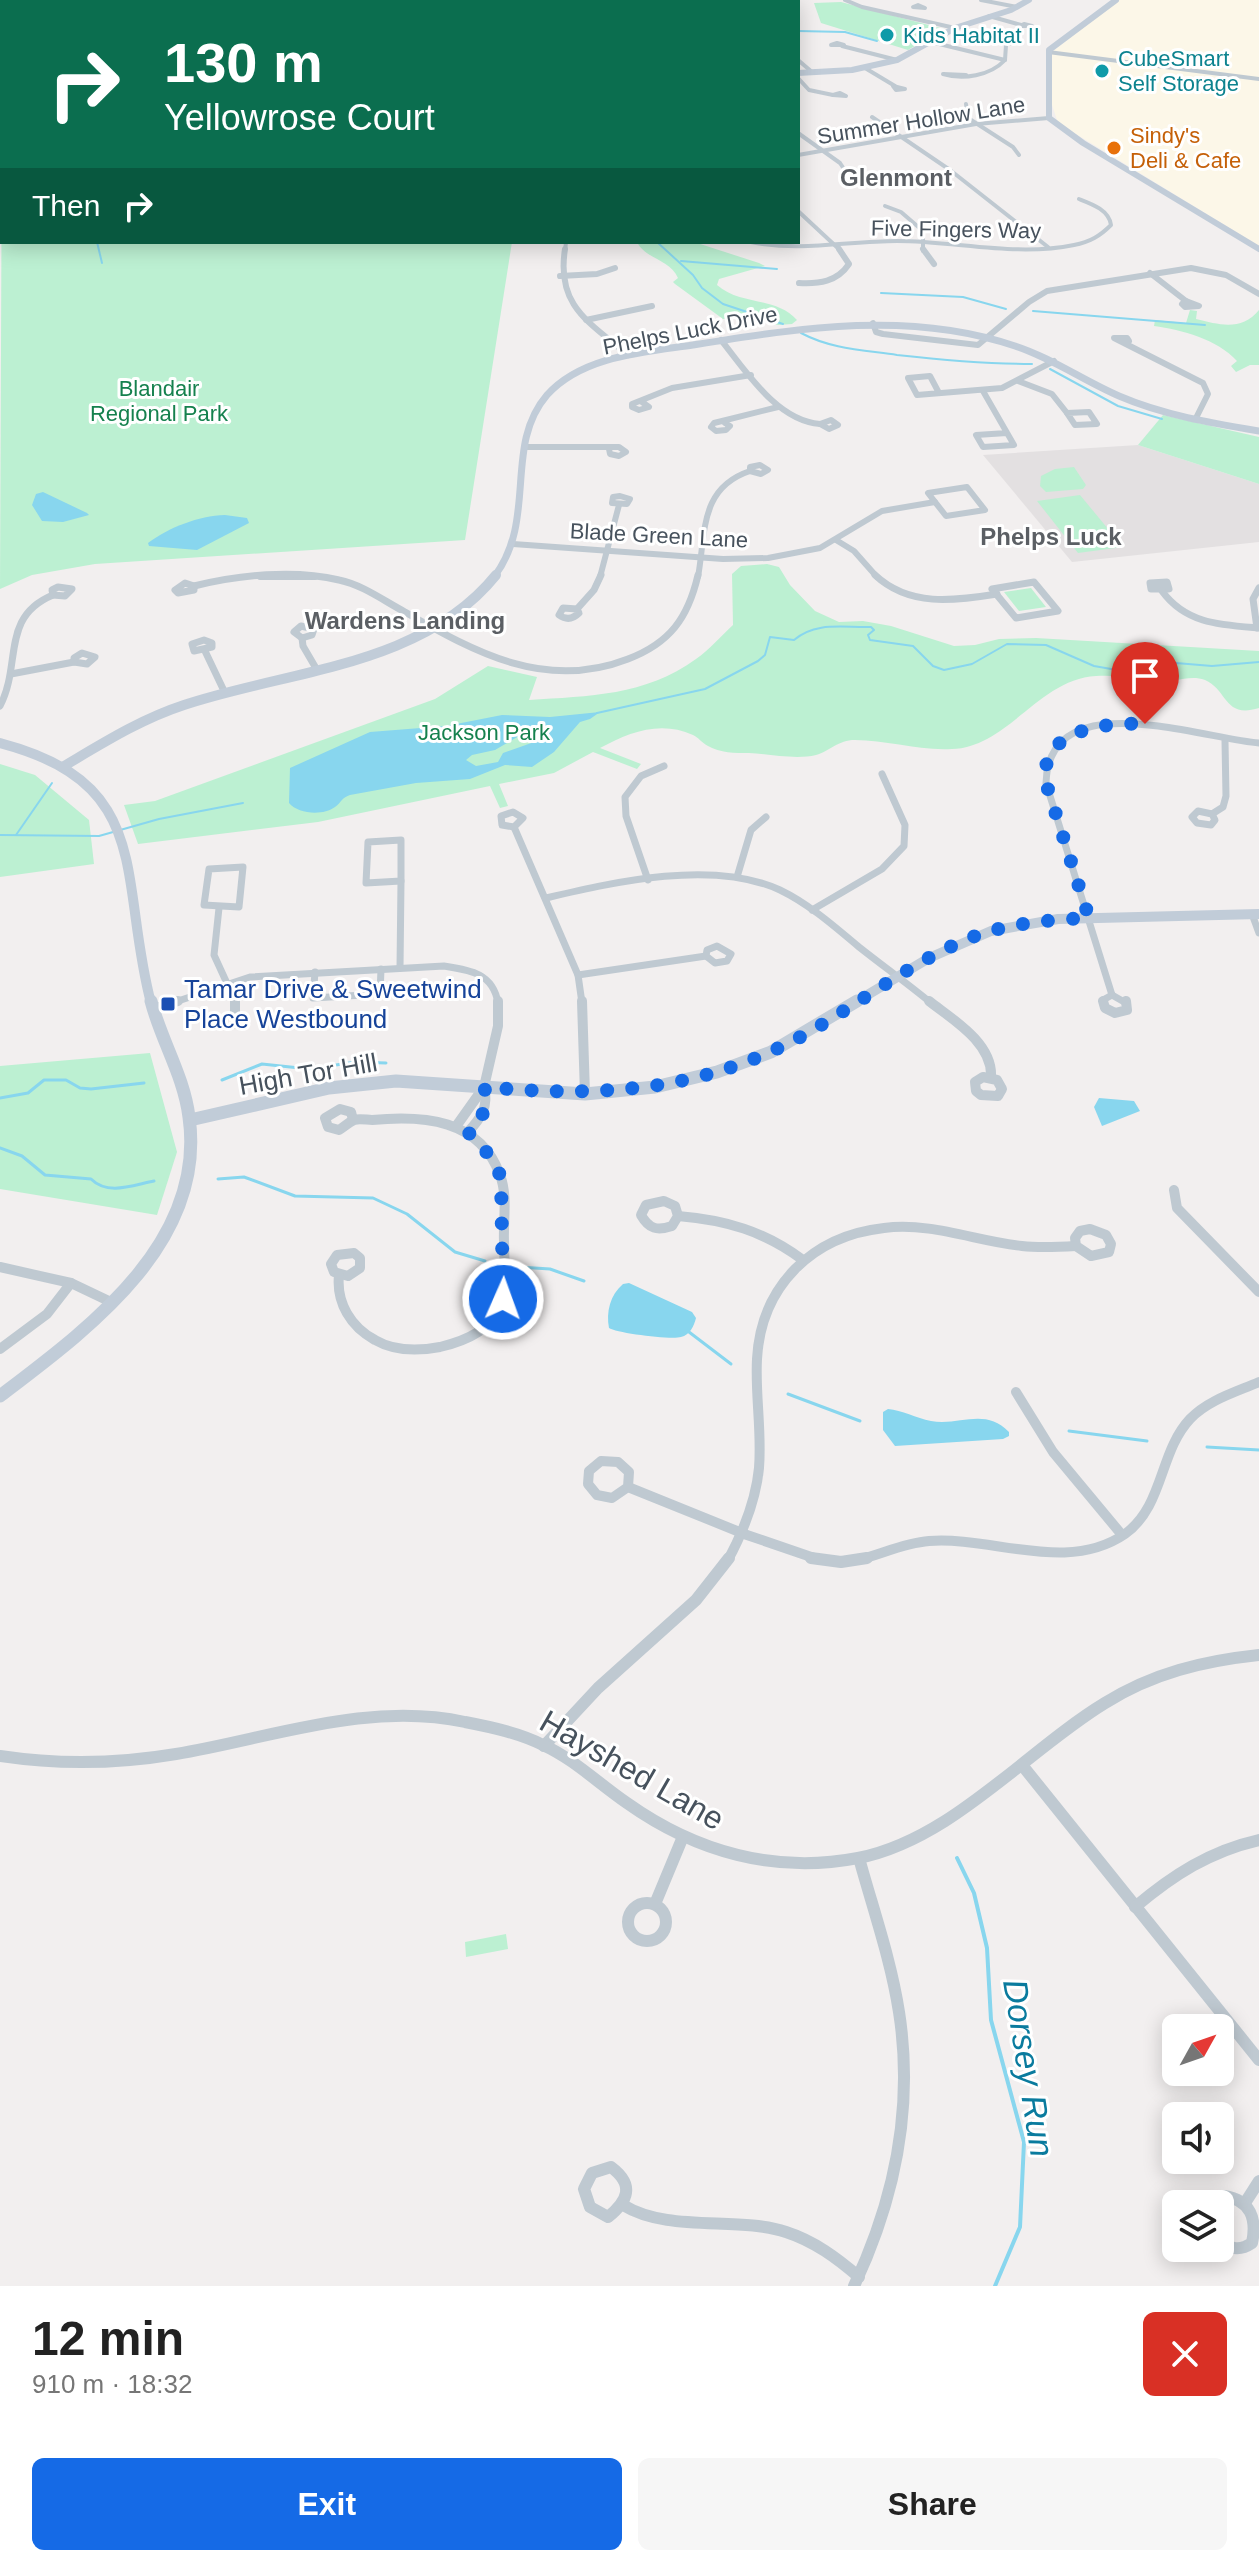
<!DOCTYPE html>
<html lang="en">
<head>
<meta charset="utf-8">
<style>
	body { margin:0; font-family:Helvetica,sans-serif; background:#f6f6f6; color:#222; height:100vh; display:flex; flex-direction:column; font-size:30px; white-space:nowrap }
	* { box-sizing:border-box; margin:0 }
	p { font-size:26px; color:#767676 }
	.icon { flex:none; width:44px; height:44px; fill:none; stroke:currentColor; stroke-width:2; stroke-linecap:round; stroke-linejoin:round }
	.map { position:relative; height:2286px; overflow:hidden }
	.details { display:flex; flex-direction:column; background:#fff; flex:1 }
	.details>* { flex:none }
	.banner { position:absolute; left:0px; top:0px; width:800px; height:244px; box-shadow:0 4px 20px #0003; background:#0b6e4f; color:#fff; overflow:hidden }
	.needle { width:52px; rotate:50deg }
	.buttons { position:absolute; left:1162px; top:2014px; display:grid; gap:16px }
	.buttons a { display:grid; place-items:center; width:72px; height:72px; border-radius:12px; background:#fff; box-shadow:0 4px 20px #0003; font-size:40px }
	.pin { position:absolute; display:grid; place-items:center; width:68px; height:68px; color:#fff; margin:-82px -34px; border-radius:50% 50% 50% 0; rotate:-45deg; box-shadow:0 0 8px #0007 }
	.pin .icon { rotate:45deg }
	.me { position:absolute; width:88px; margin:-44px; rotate:2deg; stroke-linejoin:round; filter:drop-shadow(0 0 6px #0008) }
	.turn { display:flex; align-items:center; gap:28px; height:168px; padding:0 32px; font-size:36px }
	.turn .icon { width:104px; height:104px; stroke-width:2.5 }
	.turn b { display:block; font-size:56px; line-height:68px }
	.then { display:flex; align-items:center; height:76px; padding:0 32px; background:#0003; gap:16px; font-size:30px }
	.round { display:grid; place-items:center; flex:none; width:84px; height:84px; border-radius:12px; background:#f6f6f6 }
	.overview { display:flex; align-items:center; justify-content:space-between; height:136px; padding:0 32px }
	h1 { font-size:48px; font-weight:800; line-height:60px }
	.button { display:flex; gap:16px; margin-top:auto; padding:16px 32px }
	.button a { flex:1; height:92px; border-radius:12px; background:#156ae6; color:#fff; font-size:32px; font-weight:800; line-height:92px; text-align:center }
	.button a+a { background:#f6f6f6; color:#222 }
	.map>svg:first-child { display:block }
</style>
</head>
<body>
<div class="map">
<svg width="1259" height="2286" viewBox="0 0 1259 2286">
	<rect width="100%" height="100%" fill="#f2efef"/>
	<!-- commercial -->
	<polygon fill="#fcf7e8" points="1119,0 1259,0 1259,246 1058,123 1052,105 1052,52"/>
	<!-- education -->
	<polygon fill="#e3e0e1" points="1138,445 1259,484 1259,542 1072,562 983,455"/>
	<!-- green -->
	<g fill="#bcf0d2">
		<polygon points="841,2 944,29 908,50 821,23 814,3"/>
		<polygon points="2,107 2,242 512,242 465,540 95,564 32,575 0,589"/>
		<path d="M637,242H694L759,263L765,266L719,279L717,285C741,306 775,296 797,320L792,324L778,325L752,319H723L675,284L673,282L678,278C670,259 645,259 637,242Z"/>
		<path d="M1190,310L1197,311L1196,319C1220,325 1242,331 1259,310V365H1250L1236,372L1231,366L1237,361C1217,339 1182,330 1154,326L1155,320L1186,323Z"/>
		<polygon points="1163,415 1259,437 1259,484 1138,445"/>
		<polygon points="1074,467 1086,485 1083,489 1046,492 1040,486 1041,476 1055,469"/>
		<polygon points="1080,495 1123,547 1078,553 1037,501"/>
		<path d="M767,564L779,567L790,585L815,611L839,622L863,621L891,626L954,646L975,645L999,639L1036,638L1259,651V708C1224,719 1228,690 1205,680C1194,676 1185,679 1175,680C1148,682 1122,674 1096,676C1039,679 1008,747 952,749C919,751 887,740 855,740C838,740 830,751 816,755C796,760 769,754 749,753C735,753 720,753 708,746C702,743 698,737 693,735C661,720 629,732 600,748L641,764L637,769L593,752L554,773L499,784L508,806L500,808L490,786L318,822L138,844L124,805L155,801L435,699L488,666L537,677L529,700C589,696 645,696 696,659C709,650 721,636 733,625L732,574L741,566Z"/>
		<polygon points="1031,588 1046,607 1019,611 1004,592"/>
		<polygon points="0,764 35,775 89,820 94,864 0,877"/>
		<polygon points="150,1053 177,1152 157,1215 0,1189 0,1066"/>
		<polygon points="506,1934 508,1949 466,1957 465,1942"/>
	</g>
	<!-- water -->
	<g fill="#88d6ee" fill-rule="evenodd">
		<polygon points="43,492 87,513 89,515 63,522 42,521 32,505 36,494"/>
		<path d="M225,515L247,518L249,523L197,550L149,546L148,543C170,527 198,516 225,515Z"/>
		<path d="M600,712L590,719L580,722L554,752L532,767L505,765L470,779L416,783L350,795C341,798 342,802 335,807C323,816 298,814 289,803L290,768L370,732L446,726L502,715L550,717ZM519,736H534L537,741L503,753L498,762L476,766L466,760L472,755L495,750Z"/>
		<polygon points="1099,1098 1134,1101 1140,1111 1102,1126 1094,1107"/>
		<path d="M629,1283L692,1312L696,1318C694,1326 690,1335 681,1337C671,1340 616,1333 609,1328C606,1312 610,1295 623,1284Z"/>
		<path d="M888,1409C902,1410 916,1418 931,1421C960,1426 985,1407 1009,1432V1436L1003,1439L895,1446L883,1430V1412Z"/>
	</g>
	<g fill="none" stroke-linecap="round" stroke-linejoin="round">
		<!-- stream-far2 -->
		<g stroke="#88d6ee" stroke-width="2">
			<polyline points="469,0 474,2"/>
			<polyline points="798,31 845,32 877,41"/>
			<polyline points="2,158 2,164"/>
			<polyline points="97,242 102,263"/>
			<polyline points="657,242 693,275 702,288 723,304 783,324"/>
			<polyline points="681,261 777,269"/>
			<polyline points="881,293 963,297 1006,309"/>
			<polyline points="1033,311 1205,325"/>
			<path d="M801,333C831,349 863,350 897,355C942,360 986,364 1032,364"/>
			<polyline points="1050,369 1118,406 1162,419"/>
			<path d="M597,713L705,689L758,661L765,655L770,637L794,640C816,621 844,628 871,627L874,630L868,635L870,640L913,646L933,666L944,670L972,664L1007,644L1046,645L1094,666L1134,673L1176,663L1212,666L1259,662"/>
			<polyline points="0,835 99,836 159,819 243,803"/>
			<polyline points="16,835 52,783"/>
		</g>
		<!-- stream-far1 -->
		<g stroke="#88d6ee" stroke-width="3">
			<polyline points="222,1080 262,1064 309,1069 356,1062 386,1063"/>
			<polyline points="0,1098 28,1093 44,1080 66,1080 80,1088 91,1089 144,1083"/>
			<path d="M0,1148L22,1156L45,1175L91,1179C108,1196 133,1185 154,1181"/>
			<polyline points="218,1179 244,1177 295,1196 373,1198 407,1214 455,1252 485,1261"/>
			<polyline points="519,1267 550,1269 584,1281"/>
			<polyline points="689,1332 731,1364"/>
			<polyline points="788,1394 860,1421"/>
			<polyline points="1069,1431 1147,1441"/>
			<polyline points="1207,1447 1259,1450"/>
		</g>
		<!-- stream -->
		<polyline stroke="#88d6ee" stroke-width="4" points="957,1858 974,1893 987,1948 991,2020 1024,2142 1020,2227 995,2286"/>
		<!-- street-far4 -->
		<g stroke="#bfc9d1" stroke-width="4">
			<polyline points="24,0 27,2"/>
			<polyline points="845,0 862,7 955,28"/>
			<polyline points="981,0 1017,7"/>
			<polyline points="305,2 310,0"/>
			<polygon points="918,5 925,8 913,7"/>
			<polyline points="989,16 1021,25"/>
			<polygon points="1024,24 1032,26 1020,26"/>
			<polygon points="1003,41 1010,44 998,43"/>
			<polyline points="931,42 1005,60"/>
			<polygon points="837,43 844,45 831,45"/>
			<polyline points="842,46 897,60"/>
			<polyline points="1048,52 1259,79"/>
			<polyline points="798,60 812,72"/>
			<polyline points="865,68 895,86"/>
			<path d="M966,75L943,74C963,80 990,76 1005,60L1006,45"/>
			<polyline points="798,78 809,90 833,95"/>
			<polygon points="893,86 905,89 896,90"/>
			<polygon points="840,93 846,96 833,95"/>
			<polyline points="966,104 968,118 1013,147 1019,155"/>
			<polyline points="872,117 950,170 1048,247"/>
			<polyline points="798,133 840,163 846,172"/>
			<polyline points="798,155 976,124 1049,118"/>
			<polyline points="885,206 901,212 923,231 923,251"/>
			<polyline points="798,211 841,251"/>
			<path d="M751,242C801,252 848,241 897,241C956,241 1016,257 1074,245C1090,242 1100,236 1111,225C1109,210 1092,204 1079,199"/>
			<polyline points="565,251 566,242"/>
		</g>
		<!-- street-far3 -->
		<g stroke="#bfc9d1" stroke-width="6">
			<path d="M565,249C556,306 589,322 628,355"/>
			<polyline points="923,249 934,264"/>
			<polyline points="1150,273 1186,301"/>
			<polyline points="560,276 597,274 615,268"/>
			<path d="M799,283C819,284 837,282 849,264L839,249"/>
			<polygon points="1186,301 1199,306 1185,307 1182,304"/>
			<polyline points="586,320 652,306"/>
			<polyline points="873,323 876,332 883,334 978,345 1029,302 1047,291 1191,268 1226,275 1259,294"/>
			<path d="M721,340C746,371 777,421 820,424"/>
			<polyline points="1124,343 1129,341 1127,338 1114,338 1203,383 1208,394 1196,418"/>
			<polyline points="1018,381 1052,394 1067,413"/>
			<polyline points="983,391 1014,445 983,447 976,435 1007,433"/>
			<polyline points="939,393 930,376 908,378 917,395 1002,388 1054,361"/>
			<polyline points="642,402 649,407 639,410 632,407 632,404 672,388 751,375"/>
			<polygon points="1089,412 1097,424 1075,425 1067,413"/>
			<polygon points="831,420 838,425 829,429 820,424"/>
			<polyline points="725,423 730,426 726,430 716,431 711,427 714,423 778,407"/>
			<polyline points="525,447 619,447 626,452 619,456 610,454 609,449"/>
			<polygon points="760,465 768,470 761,474 750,471 750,467"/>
			<polygon points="967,487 985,510 946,516 928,493"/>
			<polygon points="620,496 630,499 627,504 612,503 613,497"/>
			<polyline points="836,540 854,551 877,577"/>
			<polyline points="513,544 723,559 768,558 820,548 882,511 935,502"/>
			<polyline points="260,577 315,577"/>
			<polyline points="600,577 619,505"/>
			<path d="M698,577C706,533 699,488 750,471"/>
		</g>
		<!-- street-far2 -->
		<g stroke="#bfc9d1" stroke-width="7">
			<path d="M875,575C909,607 954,601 997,594"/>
			<polygon points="1034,582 1058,611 1016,618 992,589"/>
			<polygon points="1167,582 1169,589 1151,589 1150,583"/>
			<polygon points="185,583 194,586 194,590 178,593 175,590"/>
			<path d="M194,586C238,575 294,569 339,580C363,585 384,601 405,612C476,653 546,691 628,659C670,643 688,618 698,575"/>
			<polygon points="58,587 72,589 65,596 53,595 52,590"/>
			<path d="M1162,591C1186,624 1221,625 1259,628"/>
			<path d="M563,608L577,609L579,613C573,619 566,620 559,615Z"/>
			<polyline points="577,609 594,590 601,575"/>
			<polygon points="301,626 314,629 312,635 302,638 294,632"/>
			<polyline points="1257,628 1253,599 1259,588"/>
			<polyline points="302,638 303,646 317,670"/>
			<polygon points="204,640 212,643 212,647 194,651 192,644"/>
			<polyline points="205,651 225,693"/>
			<polygon points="82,653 95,657 87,664 74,662 74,658"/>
			<polyline points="11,674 74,662"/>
			<path d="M0,706C22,664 0,617 53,595"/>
			<polygon points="1198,811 1212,814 1215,820 1211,825 1197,823 1192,817"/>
			<polygon points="513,812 523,818 514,827 502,825 501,816"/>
			<polyline points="1212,814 1223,807 1226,796 1225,741"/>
			<polyline points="514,827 578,975 582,1003"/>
			<polygon points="401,840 401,881 366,883 368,842"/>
			<polygon points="243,867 239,907 204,905 209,869"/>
			<polyline points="737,877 751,830 766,817"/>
			<polyline points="648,880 626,816 625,797 641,776 664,766"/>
			<path d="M546,898C615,882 713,859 780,890C809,904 834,926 859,947C883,966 908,984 931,1003"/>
			<polyline points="219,908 214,955 236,1003"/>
			<polyline points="812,910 882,869 904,846 905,825 882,774"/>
			<polyline points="1252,914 1259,933"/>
			<polygon points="717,946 731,954 727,961 715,963 706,956 707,950"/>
			<polyline points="400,968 401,881"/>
			<polyline points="315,972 313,998 380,994 381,969"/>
			<polyline points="578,975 706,956"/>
			<polyline points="1112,995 1126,1003"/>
			<path d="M1112,995L1046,783C1049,682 1202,739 1259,743"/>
			<path d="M172,1003L250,977L444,966C470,970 493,973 498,1003"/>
			<polyline points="1104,1003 1103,1000 1112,995"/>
		</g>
		<!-- street-far1 -->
		<g stroke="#bfc9d1" stroke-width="10">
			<polyline points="582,1001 585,1094"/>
			<path d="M929,1001C952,1019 993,1043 991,1077"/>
			<polyline points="1103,1001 1105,1008 1115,1013 1127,1010 1126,1001"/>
			<polyline points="153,1009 178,1001"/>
			<polyline points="235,1024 235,1001"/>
			<polygon points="983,1077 997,1080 1002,1089 998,1096 981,1095 976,1091 975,1082"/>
			<polyline points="484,1087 498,1026 498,1001"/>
			<polyline points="457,1125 484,1087"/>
			<path d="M468,1132C481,1118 489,1107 484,1087"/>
			<polyline points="1174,1190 1177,1208 1259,1292"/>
			<path d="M664,1201L675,1206L678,1216L672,1226C657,1231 649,1229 641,1215L646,1205Z"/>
			<path d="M678,1216C726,1220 764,1231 803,1260"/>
			<polygon points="1090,1229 1106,1235 1111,1244 1109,1252 1091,1256 1076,1246 1075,1238 1080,1231"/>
			<polygon points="354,1253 360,1258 360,1268 348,1276 334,1272 331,1264 337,1255"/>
			<polyline points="0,1267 71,1283 113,1303"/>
			<path d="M339,1275C336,1303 351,1327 375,1340C394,1351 419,1351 440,1347C506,1331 506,1300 504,1242C503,1220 508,1196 500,1175C480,1119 423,1115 372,1120C367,1120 359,1118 354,1120C349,1122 344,1127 339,1130L328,1127L325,1118L340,1109L351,1112L353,1120"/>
			<polyline points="0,1349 47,1314 71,1283"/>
			<polyline points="1016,1392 1053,1452 1122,1535"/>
			<polygon points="601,1461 618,1462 629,1472 628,1487 612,1498 597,1495 588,1484 589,1471"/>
			<polyline points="628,1487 747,1535 820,1560"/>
			<path d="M728,1560C743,1532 756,1499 759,1468C762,1431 755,1395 757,1359C761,1286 812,1236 884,1228C931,1222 976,1241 1022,1246C1040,1248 1058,1247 1076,1246"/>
			<path d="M858,1560C882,1554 904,1543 929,1541C992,1536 1067,1574 1125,1534C1164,1506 1159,1452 1190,1419C1208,1400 1236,1392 1259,1382"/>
		</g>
		<!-- street -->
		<g stroke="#bfc9d1" stroke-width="12">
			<polyline points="811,1558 841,1562 867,1558"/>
			<polyline points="544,1746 598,1688 696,1600 729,1558"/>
			<path d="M0,1756C60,1765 117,1764 176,1754C271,1738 368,1701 465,1722C491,1727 519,1733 543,1745C574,1759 599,1784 627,1803C696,1852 775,1874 858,1858C951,1840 1026,1751 1105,1703C1153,1673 1203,1661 1259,1655"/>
			<polyline points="1022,1765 1259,2060"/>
			<circle cx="647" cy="1922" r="19"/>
			<polyline points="655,1904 682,1839"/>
			<path d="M1135,1907C1173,1875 1210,1851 1259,1840"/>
			<path d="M611,2167C635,2185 628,2201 608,2217L590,2207L584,2189L592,2173Z"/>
			<polyline points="1245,2203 1259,2181"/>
			<path d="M1215,2204L1224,2196C1251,2200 1257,2219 1252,2243C1240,2251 1230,2250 1220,2239"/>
			<path d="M623,2205C668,2233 738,2216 786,2232C814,2241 837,2258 859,2277"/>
			<path d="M854,2286C895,2199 914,2108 899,2012C891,1960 873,1909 859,1858"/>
		</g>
		<!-- secondary-far3 -->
		<g stroke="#c1ccd8" stroke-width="6">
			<polyline points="1116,0 1049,50 1049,118 1083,143 1259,249"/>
			<polyline points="798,73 852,70 897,60 955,28 1011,10 1029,0"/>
		</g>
		<!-- secondary-far2 -->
		<path stroke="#c1ccd8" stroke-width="7" d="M494,577C538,519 503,446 547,395C582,356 644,352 693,345C800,328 910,310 1015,346C1052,358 1084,381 1119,396C1163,415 1211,423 1259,431"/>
		<!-- secondary-far1 -->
		<g stroke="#c1ccd8" stroke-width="10">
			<path d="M0,743C155,784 118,877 151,1003"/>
			<path d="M64,766C103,743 141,719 184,705C288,670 422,667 496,575"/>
			<polyline points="854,1003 929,958 991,931 1058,919 1259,914"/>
		</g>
		<!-- secondary -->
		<g stroke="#c1ccd8" stroke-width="13">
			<polyline points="190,1120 329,1088 396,1081 585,1094 655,1087 717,1072 771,1052 857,1001"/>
			<path d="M0,1396C88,1329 207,1243 189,1117C184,1076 161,1040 151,1001"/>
		</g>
		<!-- primary -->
		<g fill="#aebecf" fill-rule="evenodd">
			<polygon points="0,60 2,61 2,65 0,64"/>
			<polygon points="2,89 2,93 0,94 0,90"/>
		</g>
	</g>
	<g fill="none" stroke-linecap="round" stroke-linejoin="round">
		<!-- route -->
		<path stroke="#156ae6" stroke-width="14" stroke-dasharray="0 25.2" d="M503,1299L501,1177L491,1157L468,1132C482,1118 491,1106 484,1087C582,1096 678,1094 770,1052C840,1021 899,967 970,938C1008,923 1049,920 1089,918L1046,783C1038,729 1106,722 1145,724"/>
	</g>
	<!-- markers -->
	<g fill="#0f9aa8" stroke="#fff" stroke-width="3">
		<circle cx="887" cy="35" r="8"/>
		<circle cx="1102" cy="71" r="8"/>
	</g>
	<circle fill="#e8710a" stroke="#fff" stroke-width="3" cx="1114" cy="148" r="8"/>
	<rect fill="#1a4fb4" stroke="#fff" stroke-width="3" x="160" y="996" width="16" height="16" rx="4"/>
	<g text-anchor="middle" stroke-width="6" stroke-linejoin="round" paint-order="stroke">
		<!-- far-culture labels -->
		<g font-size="22" fill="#0d838f" stroke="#fff" text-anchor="start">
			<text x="903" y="43">Kids Habitat II</text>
			<text x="1118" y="66">CubeSmart<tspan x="1118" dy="25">Self Storage</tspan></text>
		</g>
		<!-- far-street labels -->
		<g font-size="22" fill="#47525d" stroke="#fff">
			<text transform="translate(921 120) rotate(-9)" y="8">Summer Hollow Lane</text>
			<text transform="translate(956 229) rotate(1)" y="8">Five Fingers Way</text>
			<text transform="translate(690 330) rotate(-11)" y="8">Phelps Luck Drive</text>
			<text transform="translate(659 535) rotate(3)" y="8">Blade Green Lane</text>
		</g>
		<!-- far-food labels -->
		<g font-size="22" fill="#c56008" stroke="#fff" text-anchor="start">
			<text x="1130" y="143">Sindy's<tspan x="1130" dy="25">Deli &amp; Cafe</tspan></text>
		</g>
		<!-- far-park labels -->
		<g font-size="22" fill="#15814e" stroke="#fff">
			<text x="159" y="396">Blandair<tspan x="159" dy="25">Regional Park</tspan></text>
			<text x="484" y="740">Jackson Park</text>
		</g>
		<!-- far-neighbourhood labels -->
		<g font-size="24" font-weight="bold" fill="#5b5f64" stroke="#fff">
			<text x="896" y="186">Glenmont</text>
			<text x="1051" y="545">Phelps Luck</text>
			<text x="405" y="629">Wardens Landing</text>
		</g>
		<!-- transit labels -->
		<g font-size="26" fill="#164399" stroke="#fff" text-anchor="start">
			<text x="184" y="998">Tamar Drive &amp; Sweetwind<tspan x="184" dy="30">Place Westbound</tspan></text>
		</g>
		<!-- street labels -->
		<g font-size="26" fill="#47525d" stroke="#fff">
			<text transform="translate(308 1074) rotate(-10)" y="9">High Tor Hill</text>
		</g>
		<!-- near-street labels -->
		<g font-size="32" fill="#47525d" stroke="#fff">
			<text transform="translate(632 1770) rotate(30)" y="11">Hayshed Lane</text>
		</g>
		<!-- near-water labels -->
		<g font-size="34" font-style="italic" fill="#0a7b9e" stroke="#fff">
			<text transform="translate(1029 2068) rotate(81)" y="12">Dorsey Run</text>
		</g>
	</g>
</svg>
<div class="buttons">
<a><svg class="needle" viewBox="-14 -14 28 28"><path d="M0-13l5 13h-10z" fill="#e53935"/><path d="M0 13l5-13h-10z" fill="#767676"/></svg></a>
<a><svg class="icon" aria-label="sound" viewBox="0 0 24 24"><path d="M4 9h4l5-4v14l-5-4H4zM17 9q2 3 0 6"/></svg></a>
<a><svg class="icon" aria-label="layers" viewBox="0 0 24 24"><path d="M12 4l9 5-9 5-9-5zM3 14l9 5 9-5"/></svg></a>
</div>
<div class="pin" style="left:1145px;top:724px;background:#d93025"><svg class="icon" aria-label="arrive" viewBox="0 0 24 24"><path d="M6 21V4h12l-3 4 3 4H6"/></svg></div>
<svg class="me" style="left:503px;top:1299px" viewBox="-20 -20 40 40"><circle r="17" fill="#156ae6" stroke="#fff" stroke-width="3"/><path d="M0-11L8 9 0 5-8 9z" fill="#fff"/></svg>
<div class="banner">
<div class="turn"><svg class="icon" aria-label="right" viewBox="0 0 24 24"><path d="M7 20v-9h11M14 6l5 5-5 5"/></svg><div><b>130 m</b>Yellowrose Court</div></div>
<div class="then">Then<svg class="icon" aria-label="right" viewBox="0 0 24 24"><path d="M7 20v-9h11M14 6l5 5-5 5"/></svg></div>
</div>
</div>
<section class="details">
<div class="overview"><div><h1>12 min</h1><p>910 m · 18:32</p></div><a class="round" style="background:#d93025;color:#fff"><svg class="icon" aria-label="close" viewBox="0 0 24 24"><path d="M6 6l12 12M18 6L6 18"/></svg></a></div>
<div class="button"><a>Exit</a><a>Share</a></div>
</section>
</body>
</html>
